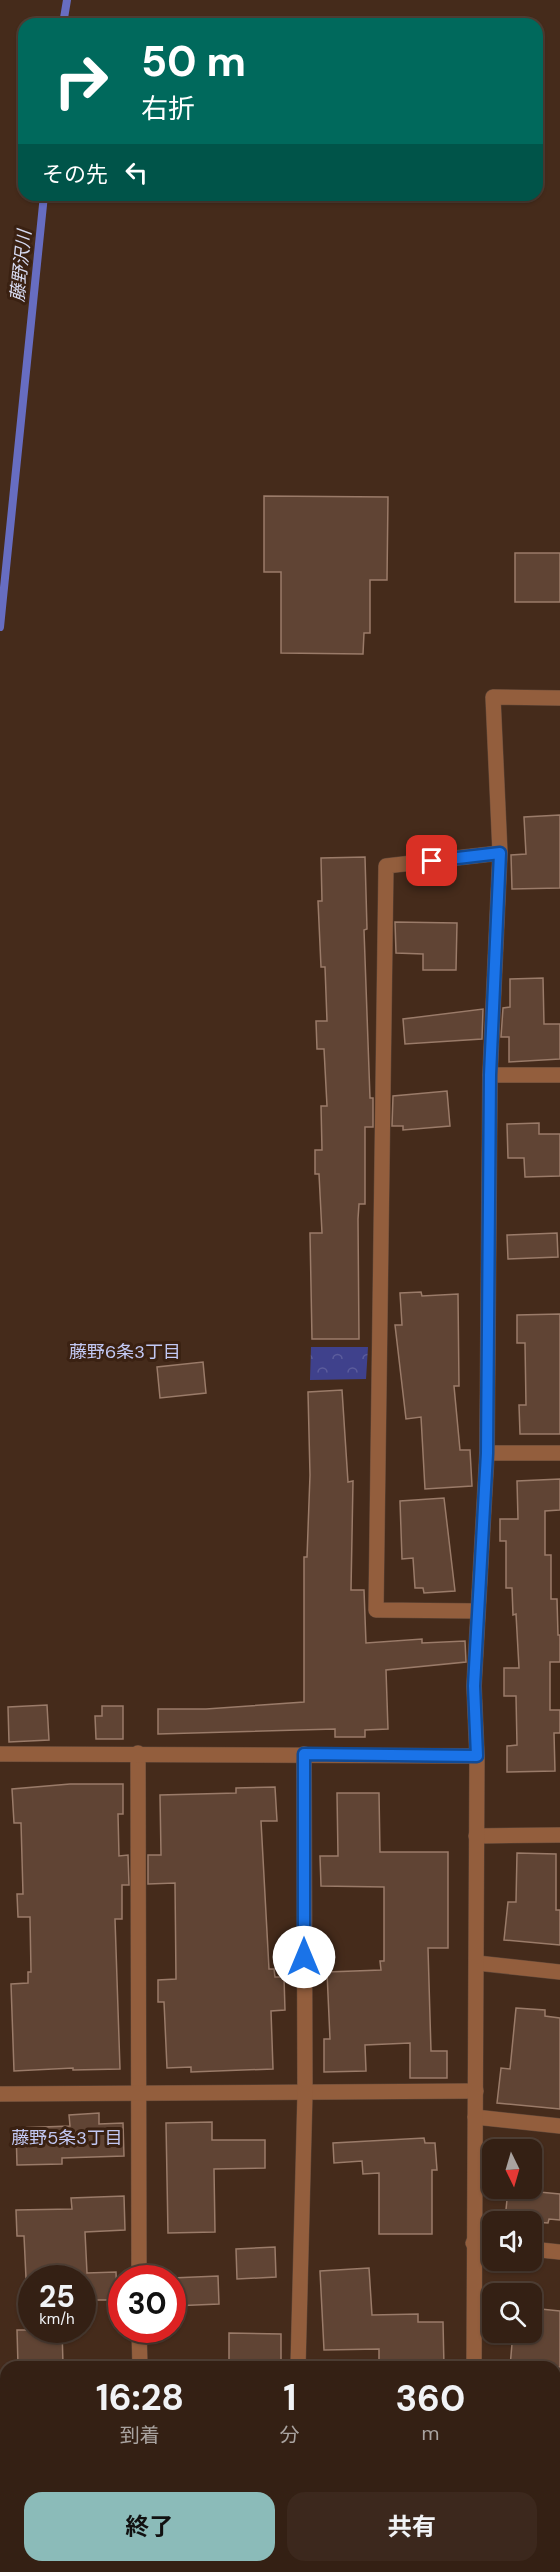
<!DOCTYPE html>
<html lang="ja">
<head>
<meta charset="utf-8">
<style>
	body { margin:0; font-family:"DM Sans","Noto Sans JP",sans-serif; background:#3c281d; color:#f1f3f6; height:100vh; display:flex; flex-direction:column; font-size:22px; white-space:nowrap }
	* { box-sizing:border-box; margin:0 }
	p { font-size:20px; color:#a9a3a0 }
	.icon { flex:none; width:33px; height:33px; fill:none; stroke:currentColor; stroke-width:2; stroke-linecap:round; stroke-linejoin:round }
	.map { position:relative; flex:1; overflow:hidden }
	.details { position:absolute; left:0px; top:2361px; width:561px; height:212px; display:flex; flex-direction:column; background:#342014; border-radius:18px 18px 0 0; box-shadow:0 2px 4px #0004,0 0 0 2px #4e3e34 }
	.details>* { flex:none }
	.guide { position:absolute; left:18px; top:18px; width:525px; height:183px; border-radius:18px; box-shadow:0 2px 4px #0004,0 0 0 2px #4e3e34; background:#00695c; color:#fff; overflow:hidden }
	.needle { width:39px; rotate:175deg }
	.fabs { position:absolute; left:482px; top:2139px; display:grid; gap:12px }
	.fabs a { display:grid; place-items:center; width:60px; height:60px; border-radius:12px; background:#342014; box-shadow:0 2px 4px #0004,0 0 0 2px #4e3e34; font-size:30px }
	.speed { position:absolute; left:18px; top:2265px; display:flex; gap:12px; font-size:30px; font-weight:700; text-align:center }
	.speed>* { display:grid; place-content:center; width:78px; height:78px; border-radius:50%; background:#342014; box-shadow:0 2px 4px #0004,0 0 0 2px #4e3e34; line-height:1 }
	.speed small { font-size:15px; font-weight:400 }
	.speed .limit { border:9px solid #d22; background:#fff; color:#111 }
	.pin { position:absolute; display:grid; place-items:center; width:51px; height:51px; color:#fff; margin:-26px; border-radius:12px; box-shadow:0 3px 9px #0006 }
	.me { position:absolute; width:66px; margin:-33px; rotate:0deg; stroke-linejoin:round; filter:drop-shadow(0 0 4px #0008) }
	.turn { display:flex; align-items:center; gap:21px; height:126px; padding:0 24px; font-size:27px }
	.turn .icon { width:78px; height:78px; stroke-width:2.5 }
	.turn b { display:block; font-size:42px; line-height:51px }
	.then { display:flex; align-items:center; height:57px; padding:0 24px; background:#0003; gap:12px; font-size:22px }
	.eta { display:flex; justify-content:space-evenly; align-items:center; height:102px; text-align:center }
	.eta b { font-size:36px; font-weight:700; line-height:42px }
	.primary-button { display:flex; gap:12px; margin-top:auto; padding:12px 24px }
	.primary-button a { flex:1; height:69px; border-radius:18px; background:#8bbbb9; color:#111; font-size:24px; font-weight:700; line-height:69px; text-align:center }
	.primary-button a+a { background:#3c281d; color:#f1f3f6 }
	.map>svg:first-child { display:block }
</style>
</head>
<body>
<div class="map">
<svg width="560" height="2572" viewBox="0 0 560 2572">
	<defs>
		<pattern id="park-crowns" width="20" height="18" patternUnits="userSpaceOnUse" patternTransform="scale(1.5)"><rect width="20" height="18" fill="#3f418c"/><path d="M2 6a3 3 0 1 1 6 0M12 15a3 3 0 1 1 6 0" fill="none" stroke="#5b5c9c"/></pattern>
	</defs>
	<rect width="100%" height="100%" fill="#452b1b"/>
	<!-- park -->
	<polygon fill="url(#park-crowns)" points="311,1347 368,1347 366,1379 310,1380"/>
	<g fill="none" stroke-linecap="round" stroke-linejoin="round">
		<!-- stream -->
		<g stroke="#676dc1" stroke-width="8">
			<polyline points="63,24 67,0"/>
			<polyline points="0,627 44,195"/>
		</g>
	</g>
	<!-- building -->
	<g fill="#604434" stroke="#9a7b69" stroke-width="1.5">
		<polygon points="264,496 388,497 387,580 370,580 370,633 364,633 363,654 281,653 281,572 264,572"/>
		<rect x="515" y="553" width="45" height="49"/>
		<polygon points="560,815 560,888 512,889 511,855 526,854 524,817"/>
		<polygon points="365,857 367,929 364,930 370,1098 373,1098 373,1127 365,1127 365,1204 359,1204 358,1219 359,1339 312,1339 310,1233 322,1233 319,1174 315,1174 315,1150 322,1150 321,1106 327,1106 324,1049 317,1049 316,1021 327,1021 325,967 321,967 318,901 322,901 321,858"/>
		<polygon points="395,922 457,923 456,970 423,970 423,954 396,953"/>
		<polygon points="543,978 544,1024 560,1024 560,1059 509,1062 509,1037 501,1037 503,1008 510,1007 510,979"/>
		<polygon points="483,1009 482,1039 405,1044 403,1019"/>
		<polygon points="447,1091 450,1126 403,1130 403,1126 392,1126 393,1096"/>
		<polygon points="539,1123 539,1134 560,1134 560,1176 525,1177 524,1158 508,1158 507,1124"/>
		<polygon points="557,1233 558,1257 508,1259 507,1235"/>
		<polygon points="421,1292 422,1296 458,1294 459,1386 454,1386 460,1450 470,1450 472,1486 425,1489 421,1417 406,1419 395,1325 402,1325 400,1293"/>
		<polygon points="560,1314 560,1434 520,1434 519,1405 526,1405 525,1343 517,1343 517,1315"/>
		<polygon points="203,1362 206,1393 160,1398 157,1367"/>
		<polygon points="342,1390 348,1482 353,1481 351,1590 364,1590 366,1643 422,1639 422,1643 465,1641 466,1662 386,1670 388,1729 365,1730 365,1737 335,1737 335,1729 158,1734 158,1709 206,1709 304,1702 304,1557 307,1557 310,1475 308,1392"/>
		<polygon points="560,1479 560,1510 545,1511 545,1555 551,1555 551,1599 557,1599 558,1635 560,1635 560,1662 550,1662 550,1710 560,1710 560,1733 554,1733 555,1771 507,1772 507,1746 517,1745 516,1696 504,1696 504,1668 519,1668 516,1614 513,1615 512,1588 506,1588 506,1541 500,1541 500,1519 518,1519 517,1481"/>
		<polygon points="444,1498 455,1591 424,1593 423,1588 415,1588 413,1558 402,1559 400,1501"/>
		<polygon points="47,1705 49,1740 9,1742 8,1707"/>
		<polygon points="102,1706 123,1706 123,1739 96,1739 95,1716 102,1716"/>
		<polygon points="70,1784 123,1784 123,1814 118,1814 119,1856 128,1855 129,1885 122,1885 122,1919 115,1919 120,2069 73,2070 73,2068 14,2071 11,1984 28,1983 28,1972 31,1972 30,1917 18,1917 17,1894 23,1894 21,1823 14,1823 12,1789"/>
		<polygon points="275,1787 277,1821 261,1821 269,1969 274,1969 275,1977 284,1977 285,2010 271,2011 273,2069 191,2072 191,2067 167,2068 164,2002 158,2002 158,1980 176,1979 175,1883 148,1884 148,1855 161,1855 160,1795 236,1793 236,1788"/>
		<polygon points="337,1793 379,1793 380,1852 448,1852 448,1948 428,1948 431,2051 447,2051 447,2078 410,2078 410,2043 365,2045 366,2071 324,2072 324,2039 330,2039 327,1972 381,1970 380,1961 384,1961 384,1887 321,1886 320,1856 338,1856"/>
		<polygon points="517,1853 556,1854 556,1910 560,1910 560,1945 504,1940 508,1902 516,1902"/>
		<polygon points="516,2008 545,2010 545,2016 560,2018 560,2109 497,2103 501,2068 510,2069"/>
		<polygon points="99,2113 99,2124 123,2123 124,2156 62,2158 62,2164 17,2165 16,2128 70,2126 69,2115"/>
		<polygon points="212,2122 212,2140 265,2140 265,2168 214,2169 215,2232 168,2233 166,2123"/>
		<polygon points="424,2138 425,2143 435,2143 437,2170 432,2170 432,2234 379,2234 379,2173 363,2174 362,2161 334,2163 333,2143"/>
		<polygon points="508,2189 560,2194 560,2220 549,2219 548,2223 505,2220"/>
		<polygon points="124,2196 125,2230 85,2232 87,2273 116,2272 117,2300 82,2300 82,2278 26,2278 24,2236 17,2236 16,2210 72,2209 71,2198"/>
		<polygon points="275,2247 276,2277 237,2279 236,2249"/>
		<polygon points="369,2268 372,2315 418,2314 418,2322 443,2322 444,2367 379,2367 379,2349 324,2350 320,2271"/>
		<polygon points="218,2276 219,2304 172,2306 172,2278"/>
		<polygon points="531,2308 560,2311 560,2367 510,2367 513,2332 531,2332"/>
		<polygon points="17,2330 62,2330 63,2364 18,2365"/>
		<polygon points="229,2333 281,2334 281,2361 229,2361"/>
	</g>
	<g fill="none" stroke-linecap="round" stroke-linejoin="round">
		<!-- street casing -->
		<g stroke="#614839" stroke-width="16">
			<g id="street">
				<polyline points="490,1075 560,1075"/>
				<polyline points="487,1453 560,1453"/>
				<polyline points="478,1611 376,1610 386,866 500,853"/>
				<polyline points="138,1753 139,2278"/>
				<polyline points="0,1754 477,1756"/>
				<polyline points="476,1836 560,1835"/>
				<polyline points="477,1963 560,1972"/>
				<polyline points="0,2094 476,2091"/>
				<polyline points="475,2117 560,2126"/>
				<polyline points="473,2243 492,2245"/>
				<polyline points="531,2249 560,2252"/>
				<polyline points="139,2330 140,2367"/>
				<polyline points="298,2367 305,2093 304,1754"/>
				<polyline points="474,2367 477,1756 474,1686 487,1453 490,1075 500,853 493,697 560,698"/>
				<polyline points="92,2572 92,2566"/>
				<polyline points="473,2572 474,2566"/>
			</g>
		</g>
		<!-- secondary casing -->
		<g stroke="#614839" stroke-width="16">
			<g id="secondary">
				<polyline points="0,2401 6,2401"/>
				<polyline points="555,2442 560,2443"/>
			</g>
		</g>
		<!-- street -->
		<use href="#street" stroke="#935e3d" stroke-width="15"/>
		<!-- secondary -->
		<use href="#secondary" stroke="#c9743e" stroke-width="15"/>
	</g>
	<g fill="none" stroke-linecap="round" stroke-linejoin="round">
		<!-- route casing -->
		<g stroke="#114b97" stroke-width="15">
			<polyline id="route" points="304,1957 304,1754 477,1756 474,1686 487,1453 490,1075 500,853 432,861"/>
		</g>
		<!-- route -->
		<use href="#route" stroke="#1a73e8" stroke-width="10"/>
	</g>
	<g text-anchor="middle" stroke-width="6" stroke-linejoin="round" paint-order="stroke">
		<!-- water labels -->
		<g font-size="18" font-style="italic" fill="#d6daf1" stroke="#3a2112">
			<text transform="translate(21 266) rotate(-84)" y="6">藤野沢川</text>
		</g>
		<!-- neighbourhood labels -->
		<g font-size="18" fill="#c2c8f3" stroke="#3a2112">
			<text x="125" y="1358">藤野6条3丁目</text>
			<text x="67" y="2144">藤野5条3丁目</text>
		</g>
	</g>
</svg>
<div class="fabs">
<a><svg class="needle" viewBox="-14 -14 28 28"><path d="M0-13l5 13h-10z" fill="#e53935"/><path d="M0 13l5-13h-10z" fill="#a9a3a0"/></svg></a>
<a><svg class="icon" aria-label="sound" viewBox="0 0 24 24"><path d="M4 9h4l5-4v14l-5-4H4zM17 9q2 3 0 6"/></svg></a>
<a><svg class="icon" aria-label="search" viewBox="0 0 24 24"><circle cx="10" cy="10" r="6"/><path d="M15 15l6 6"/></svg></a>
</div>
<div class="speed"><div>25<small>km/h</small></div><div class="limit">30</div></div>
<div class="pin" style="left:432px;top:861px;background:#d93025"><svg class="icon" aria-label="arrive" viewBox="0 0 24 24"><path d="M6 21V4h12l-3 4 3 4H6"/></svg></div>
<svg class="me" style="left:304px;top:1957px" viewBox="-20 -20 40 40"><circle r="19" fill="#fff"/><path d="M0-13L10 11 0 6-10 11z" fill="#1a73e8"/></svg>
<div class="guide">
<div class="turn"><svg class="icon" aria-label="right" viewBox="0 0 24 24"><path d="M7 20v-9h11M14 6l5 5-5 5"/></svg><div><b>50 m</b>右折</div></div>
<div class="then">その先<svg class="icon" aria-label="left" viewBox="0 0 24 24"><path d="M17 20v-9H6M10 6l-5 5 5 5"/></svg></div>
</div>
<section class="details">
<div class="eta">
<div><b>16:28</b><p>到着</p></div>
<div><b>1</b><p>分</p></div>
<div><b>360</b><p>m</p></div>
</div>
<div class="primary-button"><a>終了</a><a>共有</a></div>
</section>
</div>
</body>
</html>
